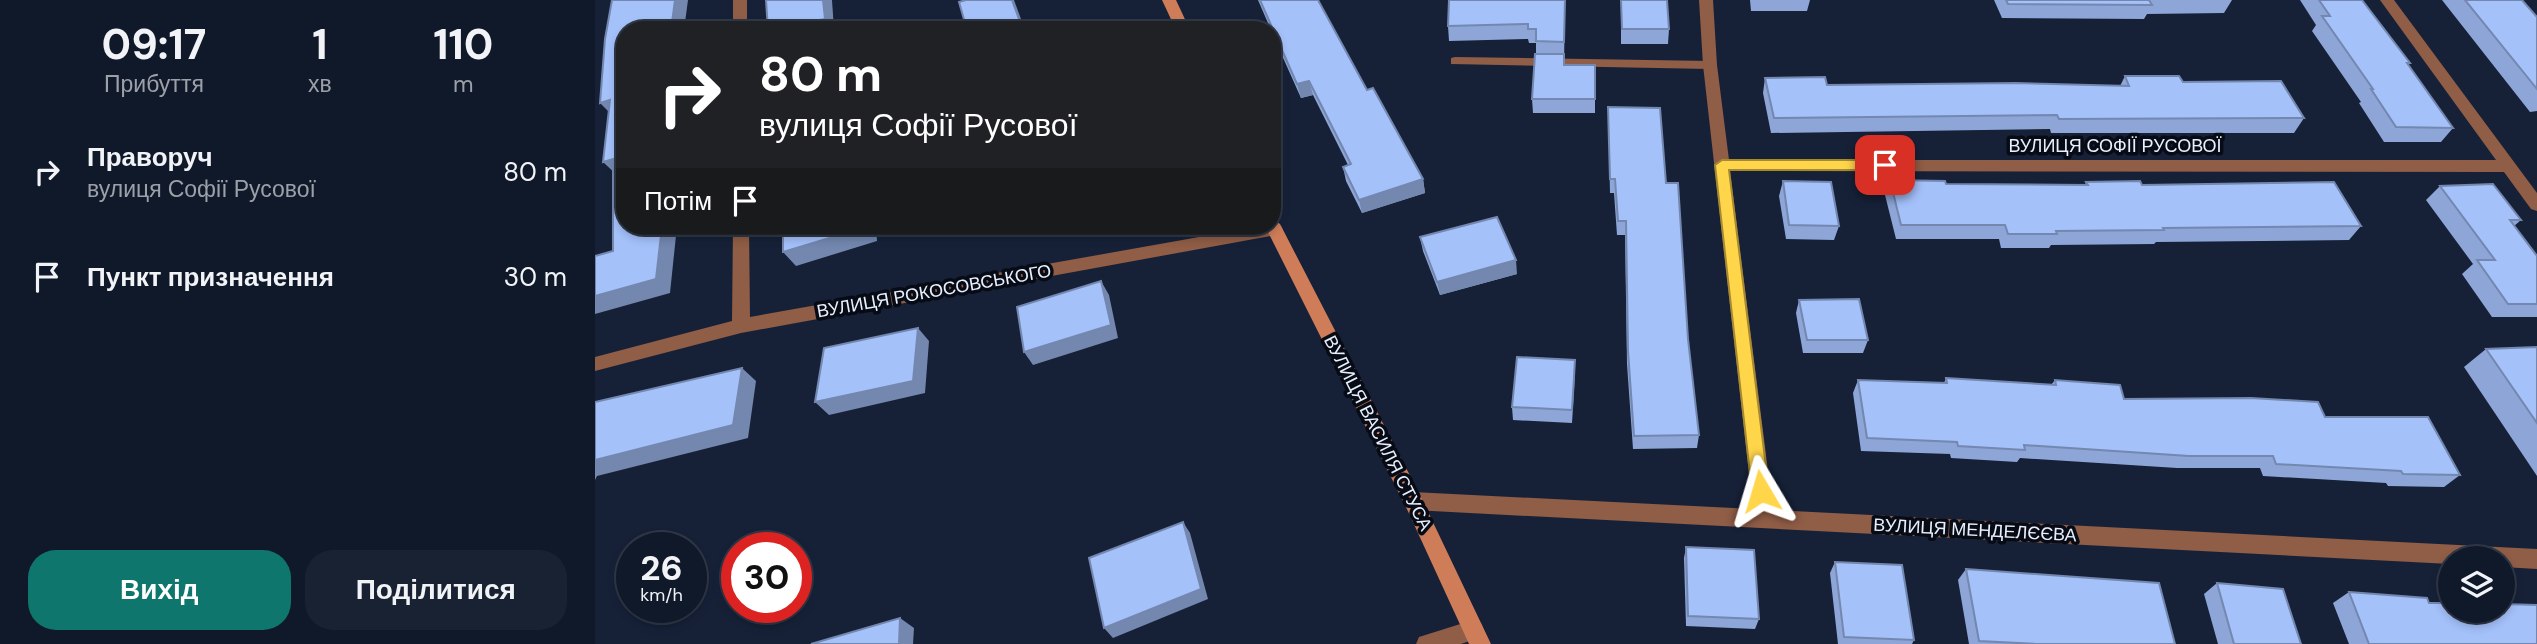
<!DOCTYPE html>
<html lang="uk">
<head>
<meta charset="utf-8">
<style>
	body { margin:0; font-family:"DM Sans",sans-serif; background:#192232; color:#f1f3f6; height:100vh; display:flex; flex-direction:column; font-size:26px; white-space:nowrap }
	* { box-sizing:border-box; margin:0 }
	p { font-size:23px; color:#9ca0a8 }
	.icon { flex:none; width:38px; height:38px; fill:none; stroke:currentColor; stroke-width:2; stroke-linecap:round; stroke-linejoin:round }
	.map { position:relative; flex:1; overflow:hidden }
	.panel { display:flex; flex-direction:column; background:#10192a; width:595px }
	.panel>* { flex:none }
	.banner { position:absolute; left:21px; top:21px; width:665px; height:214px; border-radius:28px; box-shadow:0 4px 10px #0003,0 0 0 2px #303847; background:#202124; color:#fff; overflow:hidden }
	.controls { position:absolute; left:1843px; top:546px; display:grid; gap:14px }
	.controls a { display:grid; place-items:center; width:77px; height:77px; border-radius:50%; background:#10192a; box-shadow:0 4px 10px #0003,0 0 0 2px #303847; font-size:35px }
	.speed { position:absolute; left:21px; top:532px; display:flex; gap:14px; font-size:35px; font-weight:700; text-align:center }
	.speed>* { display:grid; place-content:center; width:91px; height:91px; border-radius:50%; background:#10192a; box-shadow:0 4px 10px #0003,0 0 0 2px #303847; line-height:1 }
	.speed small { font-size:18px; font-weight:400 }
	.speed .limit { border:10px solid #d22; background:#fff; color:#111 }
	.pin { position:absolute; display:grid; place-items:center; width:60px; height:60px; color:#fff; margin:-30px; border-radius:14px; box-shadow:0 4px 10px #0006 }
	.me { position:absolute; width:77px; margin:-38px; rotate:353deg; stroke-linejoin:round; filter:drop-shadow(0 0 5px #0008) }
	.turn { display:flex; align-items:center; gap:24px; height:147px; padding:0 28px; font-size:32px }
	.turn .icon { width:91px; height:91px; stroke-width:2.5 }
	.turn b { display:block; font-size:49px; line-height:60px }
	.then { display:flex; align-items:center; height:66px; padding:0 28px; background:#0003; gap:14px; font-size:26px }
	.eta { display:flex; justify-content:space-evenly; align-items:center; height:119px; text-align:center }
	.eta b { font-size:42px; font-weight:700; line-height:49px }
	.cta { display:flex; gap:14px; margin-top:auto; padding:14px 28px }
	.cta a { flex:1; height:80px; border-radius:28px; background:#0f766e; color:#fff; font-size:28px; font-weight:700; line-height:80px; text-align:center }
	.cta a+a { background:#192232; color:#f1f3f6 }
	ul { padding:0; list-style:none }
	li { display:flex; align-items:center; gap:21px; height:105px; padding:0 28px }
	li div { flex:1 }
	li b { display:block; font-size:26px }
	li em { font-style:normal }
	main { display:flex; flex:1; min-height:0 }
	.map>svg:first-child { display:block }
</style>
</head>
<body>
<main>
<section class="panel">
<div class="eta">
<div><b>09:17</b><p>Прибуття</p></div>
<div><b>1</b><p>хв</p></div>
<div><b>110</b><p>m</p></div>
</div>
<ul>
<li><svg class="icon" aria-label="right" viewBox="0 0 24 24"><path d="M7 20v-9h11M14 6l5 5-5 5"/></svg><div><b>Праворуч</b><p>вулиця Софії Русової</p></div><em>80 m</em></li>
<li><svg class="icon" aria-label="arrive" viewBox="0 0 24 24"><path d="M6 21V4h12l-3 4 3 4H6"/></svg><div><b>Пункт призначення</b></div><em>30 m</em></li>
</ul>
<div class="cta"><a>Вихід</a><a>Поділитися</a></div>
</section>
<div class="map">
<svg width="1942" height="644" viewBox="0 0 1942 644">
	<rect width="100%" height="100%" fill="#162138"/>
	<g fill="none" stroke-linecap="round" stroke-linejoin="round">
		<!-- lane -->
		<polygon fill="#905d46" fill-rule="evenodd" points="860,57 1115,61 1121,65 1115,69 856,64 856,58"/>
		<!-- street -->
		<g fill="#905d46" fill-rule="evenodd">
			<rect x="138" y="0" width="14" height="30"/>
			<polygon points="1104,0 1118,0 1122,65 1134,160 1901,160 1785,0 1799,0 1942,193 1942,211 1936,209 1909,172 1135,171 1178,510 1942,549 1942,569 1908,567 1908,558 1855,558 1855,564 818,510 811,507 808,501 811,495 818,492 1158,509 1108,65"/>
			<polygon points="677,224 686,226 688,230 686,234 146,333 0,371 0,357 137,321 138,226 154,226 155,317"/>
			<polygon points="878,620 886,623 889,630 886,637 866,644 821,644 824,637"/>
		</g>
		<!-- secondary -->
		<g fill="#cf7d58" fill-rule="evenodd">
			<polygon points="567,0 581,0 595,30 581,30"/>
			<polygon points="677,218 685,224 825,495 896,644 874,644 811,507 670,226 677,226"/>
		</g>
	</g>
	<!-- wall -->
	<g fill="#8da6d7">
		<polygon points="663,0 723,0 772,90 828,179 830,193 767,213 751,181 748,167 753,165 718,95 706,98 677,33 677,30 676,30"/>
		<polygon points="970,0 969,65 1000,99 1000,113 938,113 937,99 941,54 941,43 934,43 933,39 854,41 853,26"/>
		<polygon points="1026,0 1074,29 1073,44 1026,44"/>
		<polygon points="1155,0 1215,0 1212,11 1156,11"/>
		<polygon points="1399,0 1637,0 1629,13 1552,14 1549,19 1407,18"/>
		<polygon points="1705,0 1767,0 1815,63 1813,65 1858,128 1846,142 1789,142 1764,103 1766,102 1717,31 1721,25"/>
		<polygon points="1847,0 1928,0 1927,1 1942,17 1942,111 1935,112"/>
		<polygon points="1530,76 1588,82 1709,118 1699,133 1456,133 1455,129 1176,133 1168,93 1170,78 1232,85 1525,86"/>
		<polygon points="1013,107 1071,183 1093,339 1104,435 1102,448 1038,449 1032,364 1030,235 1022,235 1019,193 1015,193"/>
		<polygon points="1295,180 1351,184 1490,185 1491,182 1547,185 1766,226 1754,240 1561,242 1559,244 1456,245 1454,248 1406,248 1404,239 1301,239 1290,195"/>
		<polygon points="1188,181 1244,226 1239,240 1191,239 1184,196"/>
		<polygon points="1845,186 1926,220 1919,226 1942,256 1942,317 1897,317 1867,274 1878,264 1831,200"/>
		<polygon points="825,237 922,274 845,295 828,251"/>
		<polygon points="1204,300 1273,340 1268,353 1208,353 1201,313"/>
		<polygon points="1942,347 1942,476 1869,367 1891,349"/>
		<polygon points="980,373 977,423 918,420 917,407"/>
		<polygon points="1351,378 1456,385 1460,380 1529,399 1730,417 1865,475 1849,487 1793,486 1791,483 1668,476 1665,468 1582,468 1425,458 1422,462 1356,458 1355,454 1266,451 1258,393 1263,380 1349,383"/>
		<polygon points="1091,547 1164,619 1160,629 1091,626 1089,558"/>
		<polygon points="1240,562 1319,640 1317,644 1243,644 1235,573"/>
		<polygon points="1371,569 1580,644 1374,644 1363,580"/>
		<polygon points="1622,583 1706,644 1623,644 1609,594"/>
		<polygon points="1754,592 1834,603 1942,644 1754,644 1738,603"/>
	</g>
	<!-- shaded-wall -->
	<g fill="#7387af">
		<polygon points="80,0 93,0 89,30 76,30"/>
		<polygon points="228,0 237,0 239,30 225,30 224,20"/>
		<polygon points="417,0 419,0 430,30 428,30"/>
		<polygon points="714,81 718,95 706,98 702,84"/>
		<polygon points="15,100 19,117 5,103"/>
		<polygon points="18,159 23,176 8,162"/>
		<polygon points="828,179 830,193 767,213 764,200"/>
		<polygon points="67,226 82,226 75,293 0,314 0,296"/>
		<polygon points="271,226 281,226 282,241 201,266 188,252"/>
		<polygon points="921,260 922,274 845,295 842,282"/>
		<polygon points="506,281 514,295 523,338 438,365 429,352"/>
		<polygon points="323,328 334,341 330,393 234,415 220,402"/>
		<polygon points="147,368 161,381 153,438 2,476 0,480 0,460"/>
		<polygon points="588,522 595,533 613,599 518,638 509,628"/>
		<polygon points="305,618 319,628 318,644 304,644"/>
	</g>
	<!-- building -->
	<g fill="#a4c1fa" stroke="#7387af" stroke-width="2">
		<polygon points="17,0 80,0 76,30 30,30 30,226 67,226 61,279 0,296 0,256 18,251 18,159 8,162 15,100 5,103 10,39"/>
		<polygon points="171,0 228,0 230,19 224,20 225,30 173,30"/>
		<polygon points="371,0 417,0 428,30 372,30 364,2"/>
		<polygon points="665,0 723,0 772,90 778,88 828,179 764,200 748,167 756,164 714,81 702,84"/>
		<polygon points="854,0 970,0 969,42 941,41 941,29 933,29 933,24 853,26"/>
		<polygon points="1026,0 1072,0 1074,29 1027,29"/>
		<polygon points="1411,0 1554,0 1557,5 1413,4"/>
		<polygon points="1724,0 1767,0 1815,63 1812,63 1858,128 1801,127 1776,89 1778,89 1727,16 1735,16"/>
		<polygon points="1870,0 1927,0 1942,17 1942,89"/>
		<polygon points="940,54 969,54 969,65 1000,65 1000,99 937,99"/>
		<polygon points="1530,76 1584,76 1588,82 1686,81 1709,118 1464,119 1462,115 1179,118 1170,78 1230,77 1232,85 1421,83 1534,86"/>
		<polygon points="1013,107 1065,108 1071,183 1083,183 1093,339 1104,435 1039,436 1033,351 1031,221 1023,221 1020,179 1015,179"/>
		<polygon points="1295,180 1350,181 1351,184 1493,185 1491,182 1545,181 1547,185 1739,182 1766,226 1568,228 1569,230 1461,231 1462,234 1413,234 1410,225 1306,225"/>
		<polygon points="1188,181 1236,182 1244,226 1194,225"/>
		<polygon points="1898,184 1926,220 1915,220 1942,256 1942,304 1913,304 1882,260 1900,260 1845,186"/>
		<polygon points="902,217 921,260 842,282 825,237"/>
		<polygon points="188,226 271,226 271,227 188,252"/>
		<polygon points="506,281 516,325 429,352 422,307"/>
		<polygon points="1264,299 1273,340 1212,340 1204,300"/>
		<polygon points="323,328 318,381 220,402 229,348"/>
		<polygon points="1942,347 1942,423 1891,349"/>
		<polygon points="922,357 980,360 977,410 917,407"/>
		<polygon points="147,368 138,425 0,460 0,402"/>
		<polygon points="1351,378 1461,385 1460,380 1525,385 1529,399 1656,398 1723,402 1730,417 1833,417 1865,475 1808,474 1806,471 1681,464 1678,456 1594,456 1429,445 1430,450 1363,446 1362,442 1272,438 1263,380 1352,383"/>
		<polygon points="588,522 606,589 509,628 494,558"/>
		<polygon points="1091,547 1159,550 1164,619 1093,616"/>
		<polygon points="1240,562 1307,565 1319,640 1249,637"/>
		<polygon points="1371,569 1564,583 1580,644 1442,644 1384,641"/>
		<polygon points="1622,583 1688,589 1706,644 1639,644"/>
		<polygon points="1754,592 1832,598 1834,603 1855,603 1855,611 1908,611 1908,604 1942,605 1942,644 1774,644"/>
		<polygon points="305,618 304,644 216,644"/>
	</g>
	<!-- route -->
	<polygon fill="#ffd54a" stroke="#a68a30" stroke-width="2" points="1127,160 1290,160 1297,165 1290,170 1134,170 1174,491 1172,497 1166,499 1159,497 1157,491 1120,165"/>
	<g text-anchor="middle" stroke-width="7" stroke-linejoin="round" paint-order="stroke">
		<!-- street labels -->
		<g font-size="18" fill="#e9effc" stroke="#070b15">
			<text x="1520" y="152">ВУЛИЦЯ СОФІЇ РУСОВОЇ</text>
			<text transform="translate(339 291) rotate(-10)" y="6">ВУЛИЦЯ РОКОСОВСЬКОГО</text>
			<text transform="translate(783 433) rotate(63)" y="6">ВУЛИЦЯ ВАСИЛЯ СТУСА</text>
			<text transform="translate(1380 530) rotate(3)" y="6">ВУЛИЦЯ МЕНДЕЛЄЄВА</text>
		</g>
	</g>
</svg>
<div class="controls">
<a><svg class="icon" aria-label="layers" viewBox="0 0 24 24"><path d="M12 4l9 5-9 5-9-5zM3 14l9 5 9-5"/></svg></a>
</div>
<div class="speed"><div>26<small>km/h</small></div><div class="limit">30</div></div>
<div class="pin" style="left:1290px;top:165px;background:#d93025"><svg class="icon" aria-label="arrive" viewBox="0 0 24 24"><path d="M6 21V4h12l-3 4 3 4H6"/></svg></div>
<svg class="me" style="left:1166px;top:491px" viewBox="-20 -20 40 40"><path d="M0-17L14 15 0 8-14 15z" fill="#ffd54a" stroke="#fff" stroke-width="4"/></svg>
<div class="banner">
<div class="turn"><svg class="icon" aria-label="right" viewBox="0 0 24 24"><path d="M7 20v-9h11M14 6l5 5-5 5"/></svg><div><b>80 m</b>вулиця Софії Русової</div></div>
<div class="then">Потім<svg class="icon" aria-label="arrive" viewBox="0 0 24 24"><path d="M6 21V4h12l-3 4 3 4H6"/></svg></div>
</div>
</div>
</main>
</body>
</html>
